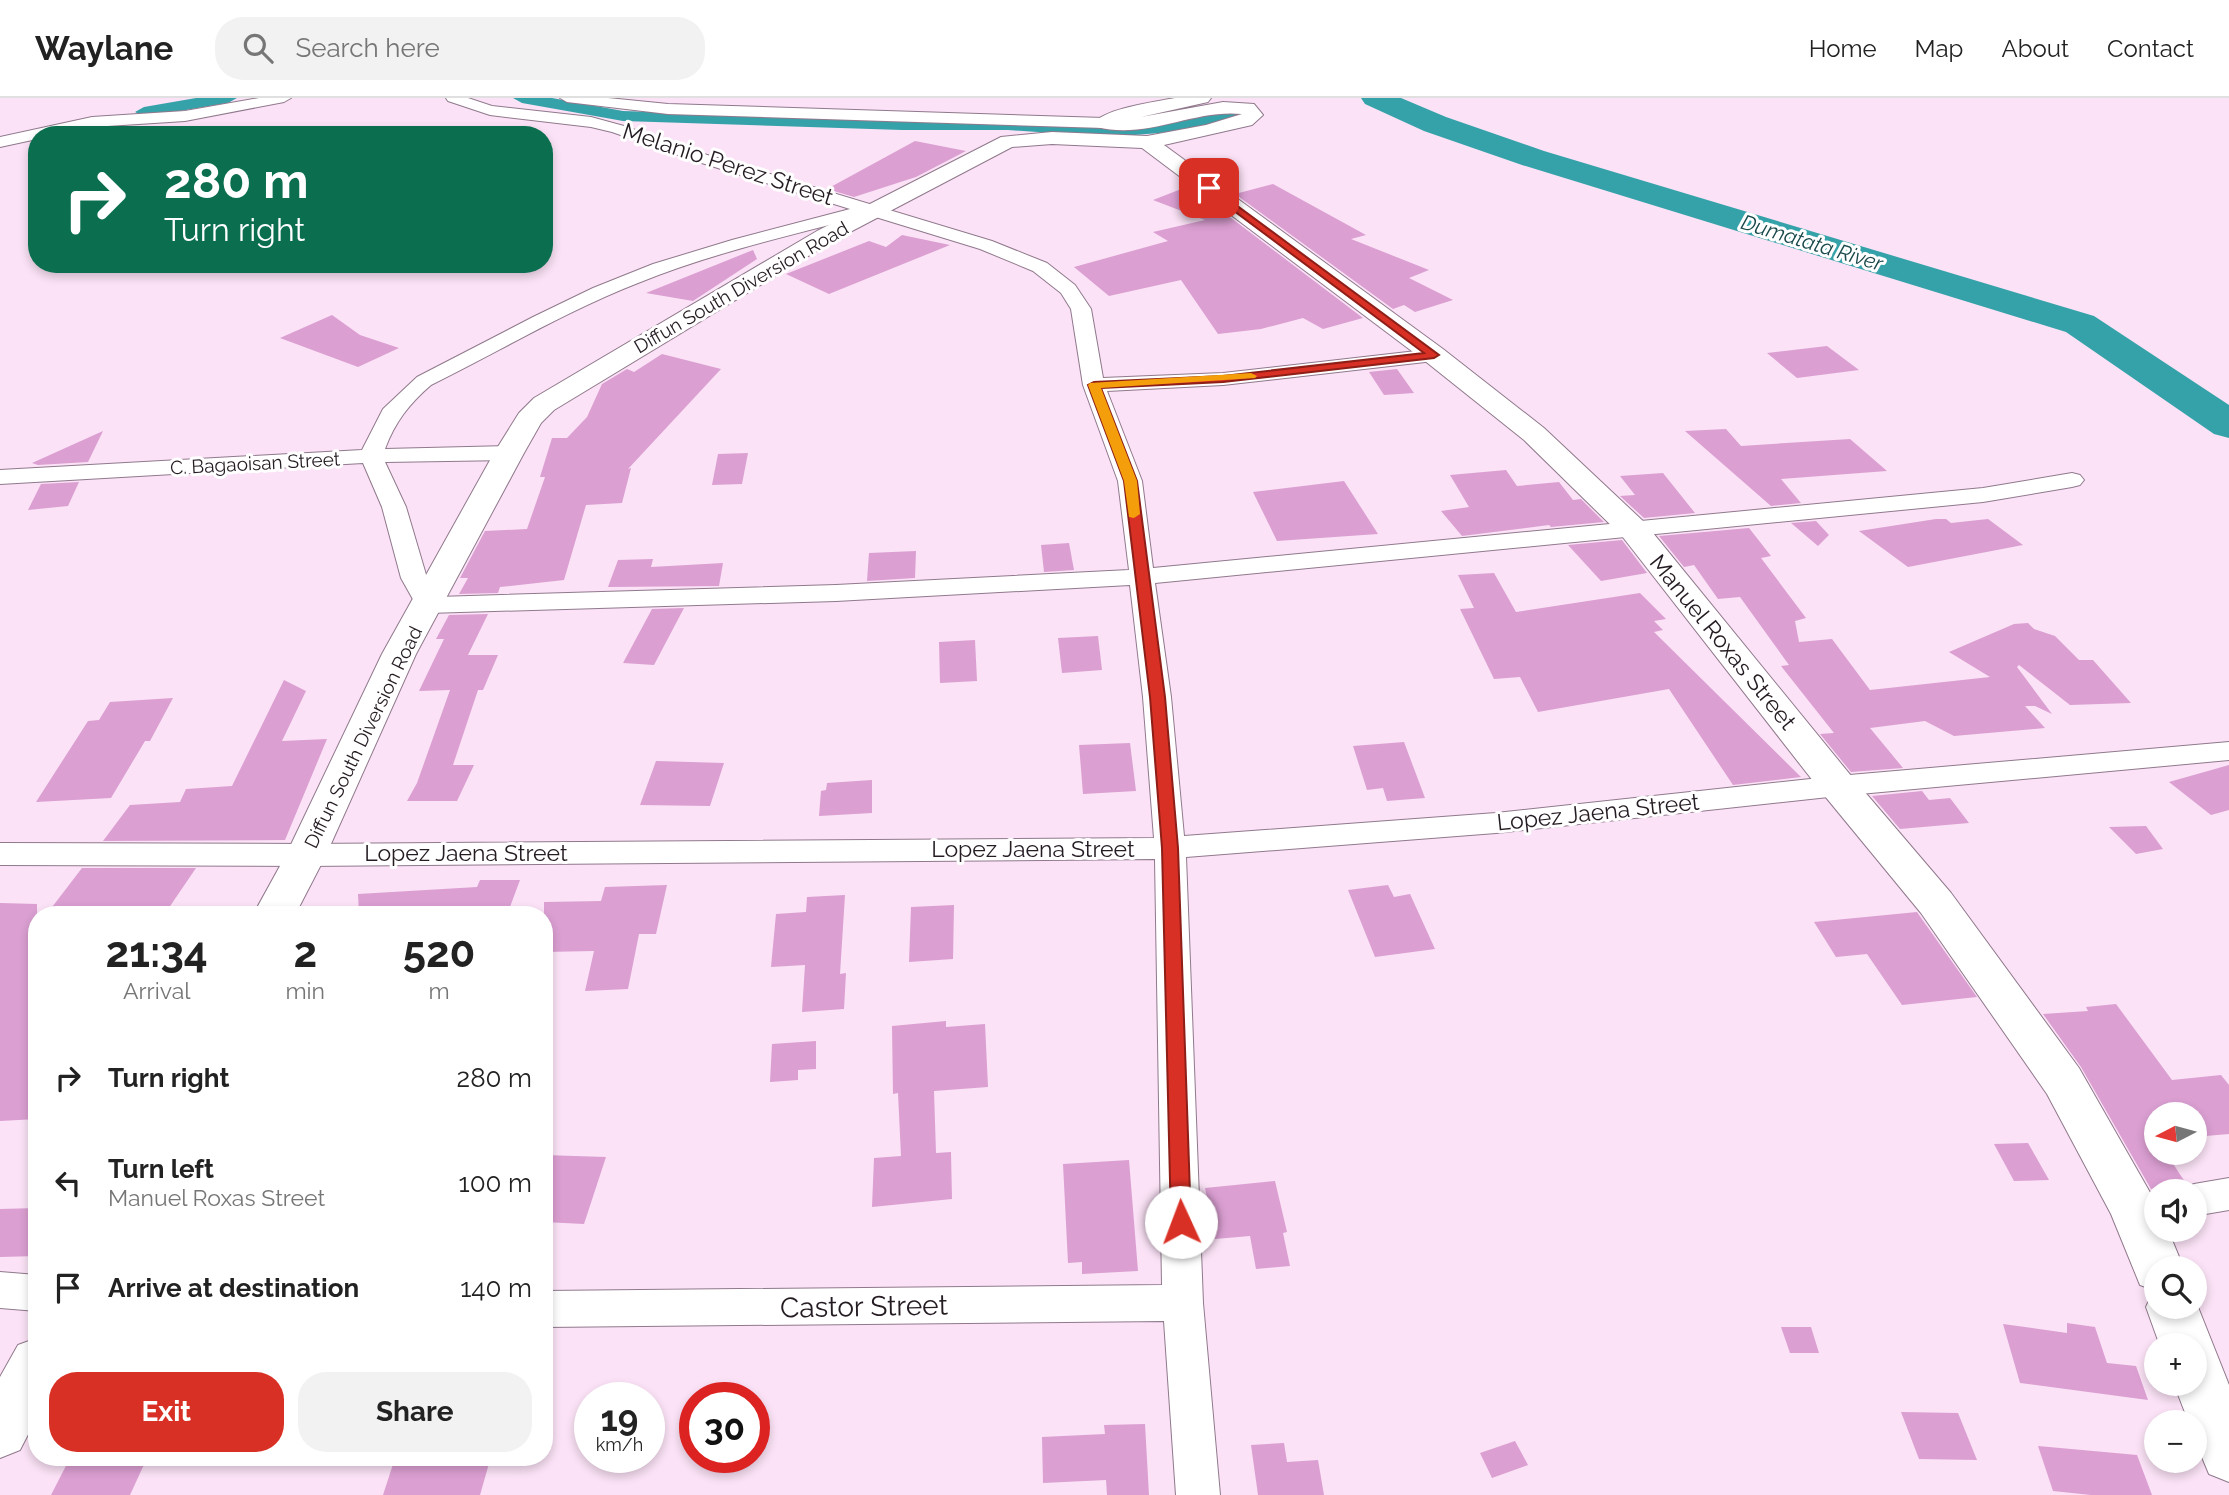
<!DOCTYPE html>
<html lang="en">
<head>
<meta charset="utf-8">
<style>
	body { margin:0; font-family:Raleway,sans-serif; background:#f2f2f2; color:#222; height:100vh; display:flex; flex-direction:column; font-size:26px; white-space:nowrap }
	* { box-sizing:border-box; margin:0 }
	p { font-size:23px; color:#767676 }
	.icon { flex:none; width:38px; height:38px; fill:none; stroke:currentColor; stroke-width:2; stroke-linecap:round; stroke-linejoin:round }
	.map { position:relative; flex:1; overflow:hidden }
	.panel { position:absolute; left:28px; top:808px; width:525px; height:560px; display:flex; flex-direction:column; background:#fff; border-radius:28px; box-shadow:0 4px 10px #0003 }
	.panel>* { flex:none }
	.hud { position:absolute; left:28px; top:28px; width:525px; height:147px; border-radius:28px; box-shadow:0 4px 10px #0003; background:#0b6e4f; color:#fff; overflow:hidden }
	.needle { width:46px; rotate:264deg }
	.tools { position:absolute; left:2144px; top:1004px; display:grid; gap:14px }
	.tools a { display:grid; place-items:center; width:63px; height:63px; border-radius:50%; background:#fff; box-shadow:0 4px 10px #0003; font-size:35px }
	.speed { position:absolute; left:574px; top:1284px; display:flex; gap:14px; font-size:35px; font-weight:700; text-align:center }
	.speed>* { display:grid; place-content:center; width:91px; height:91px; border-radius:50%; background:#fff; box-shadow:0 4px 10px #0003; line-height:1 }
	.speed small { font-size:18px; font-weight:400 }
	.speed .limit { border:10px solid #d22; background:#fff; color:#111 }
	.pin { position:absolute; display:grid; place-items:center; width:60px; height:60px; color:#fff; margin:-30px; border-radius:14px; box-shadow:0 4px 10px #0006 }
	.me { position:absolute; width:77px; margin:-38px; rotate:358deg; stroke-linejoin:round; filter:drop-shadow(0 0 5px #0008) }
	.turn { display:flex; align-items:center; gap:24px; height:147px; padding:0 21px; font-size:32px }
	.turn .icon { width:91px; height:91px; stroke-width:2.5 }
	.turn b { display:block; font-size:49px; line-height:60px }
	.eta { display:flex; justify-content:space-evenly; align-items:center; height:119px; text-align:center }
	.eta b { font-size:42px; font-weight:700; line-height:49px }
	.action { display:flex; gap:14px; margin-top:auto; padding:14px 21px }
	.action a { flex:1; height:80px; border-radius:28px; background:#d93025; color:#fff; font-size:28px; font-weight:700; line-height:80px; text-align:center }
	.action a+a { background:#f2f2f2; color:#222 }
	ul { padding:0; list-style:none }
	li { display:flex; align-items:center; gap:21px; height:105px; padding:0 21px }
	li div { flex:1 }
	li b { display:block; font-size:26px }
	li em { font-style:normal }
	header { display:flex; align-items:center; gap:42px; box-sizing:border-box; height:98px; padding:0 35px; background:#fff; border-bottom:2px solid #e0e0e0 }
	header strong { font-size:33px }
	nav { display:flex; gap:38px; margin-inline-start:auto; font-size:24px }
	.search { width:490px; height:63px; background:#f2f2f2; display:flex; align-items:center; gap:18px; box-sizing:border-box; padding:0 24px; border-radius:28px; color:#767676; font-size:26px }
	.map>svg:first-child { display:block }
</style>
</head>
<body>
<header>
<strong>Waylane</strong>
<div class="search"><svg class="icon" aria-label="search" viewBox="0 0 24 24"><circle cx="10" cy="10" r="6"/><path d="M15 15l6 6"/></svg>Search here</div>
<nav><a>Home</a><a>Map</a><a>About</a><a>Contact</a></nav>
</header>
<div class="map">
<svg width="2229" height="1397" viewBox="0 0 2229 1397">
	<rect width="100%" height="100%" fill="#fbe2f6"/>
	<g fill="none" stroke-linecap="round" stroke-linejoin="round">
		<!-- canal -->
		<g fill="#35a2a9" fill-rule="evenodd">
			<polygon points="196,0 237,0 228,5 144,19 135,14 144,9"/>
			<polygon points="513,0 552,0 623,13 902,22 1008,22 1111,27 1183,23 1238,10 1247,15 1244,19 1183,33 1111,39 1008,32 902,32 623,23 522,5"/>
		</g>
		<!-- river -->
		<polygon fill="#35a2a9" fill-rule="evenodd" points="1361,0 1401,0 1446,19 1544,53 2094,218 2229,307 2229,340 2214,336 2066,234 1522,67 1424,33 1365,6"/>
	</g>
	<!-- building -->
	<g fill="#db9fd2">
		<polygon points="915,43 966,53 916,79 854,99 827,91"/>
		<polygon points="1273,86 1366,137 1351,141 1429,172 1409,180 1453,202 1415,214 1404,207 1393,211 1235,96"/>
		<polygon points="1189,88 1363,220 1323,231 1303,220 1261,231 1218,236 1181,182 1109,198 1074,169 1168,143 1153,134 1205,122 1153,102"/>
		<polygon points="902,137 950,147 829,196 786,176 869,143 886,149"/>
		<polygon points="753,152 757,161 693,203 646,195"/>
		<polygon points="332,217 360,237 399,250 358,269 280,240"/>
		<polygon points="1827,248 1859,272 1797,280 1767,255"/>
		<polygon points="662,256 721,271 628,371 631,370 622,405 586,407 564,482 500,489 498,495 459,496 468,480 460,480 485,433 527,431 545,379 540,379 552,340 567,340 587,319 602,286 627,271 634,274"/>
		<polygon points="1397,271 1414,295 1384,297 1369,274"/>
		<polygon points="1726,331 1741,348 1850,341 1887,373 1781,381 1801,405 1771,408 1685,333"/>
		<polygon points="103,333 88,364 38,367 32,365"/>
		<polygon points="748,355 742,386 712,387 718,356"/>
		<polygon points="1506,372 1517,388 1559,384 1573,402 1581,401 1604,424 1551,429 1549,427 1462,438 1441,413 1469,409 1450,377"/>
		<polygon points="1663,375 1695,415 1644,420 1620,398 1635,397 1620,378"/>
		<polygon points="1344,383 1378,436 1277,443 1253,394"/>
		<polygon points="79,384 68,408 28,412 41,386"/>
		<polygon points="1936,421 1946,421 1951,425 1988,421 2023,447 1908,469 1859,433"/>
		<polygon points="1816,423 1829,437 1818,448 1791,425"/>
		<polygon points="1749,430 1771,458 1761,460 1806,520 1795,523 1799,544 1832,541 1870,592 1990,579 1949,554 2014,526 2028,525 2034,531 2055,538 2079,562 2093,562 2131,605 2070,607 2019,567 2017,569 2052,616 2035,608 2025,608 2045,630 1954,638 1925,623 1870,630 1903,670 1851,674 1820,636 1834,635 1781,568 1789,567 1740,499 1718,501 1694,467 1684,469 1659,438"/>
		<polygon points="1622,442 1647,475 1601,483 1568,447"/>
		<polygon points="1069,445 1074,472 1044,474 1041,447"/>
		<polygon points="916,453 915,480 867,483 869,455"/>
		<polygon points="653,461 651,469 723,465 719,488 608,489 618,462"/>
		<polygon points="1494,475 1516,514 1640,495 1666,521 1654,523 1663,532 1654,534 1801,679 1733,687 1669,591 1538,614 1520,579 1494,581 1460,511 1474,510 1458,477"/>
		<polygon points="684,510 654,567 623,565 652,511"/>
		<polygon points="488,516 468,557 498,557 483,592 478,592 453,667 474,667 457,703 407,703 417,685 450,592 419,593 444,541 436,541 449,517"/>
		<polygon points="1098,538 1102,572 1062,575 1058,540"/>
		<polygon points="975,542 977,583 940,585 939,544"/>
		<polygon points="284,582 306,593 282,643 327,641 285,742 103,743 130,707 180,704 186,691 232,688"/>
		<polygon points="173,600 150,643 145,643 111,700 36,704 88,623 99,622 110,604"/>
		<polygon points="1404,644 1425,700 1387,703 1383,690 1367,692 1353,648"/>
		<polygon points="1130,645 1136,693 1083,696 1079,647"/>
		<polygon points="656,663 724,665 710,708 640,707"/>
		<polygon points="2229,667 2229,712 2211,717 2169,684"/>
		<polygon points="872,682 872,715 819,718 821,693 826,692 827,685"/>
		<polygon points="1922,693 1929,702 1950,700 1969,725 1900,731 1872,698"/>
		<polygon points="2146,728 2163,751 2136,756 2109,729"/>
		<polygon points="82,770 196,770 164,817 46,817"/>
		<polygon points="480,782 520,782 507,817 359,817 358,796 477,789"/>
		<polygon points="667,787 656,836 639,836 628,891 585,893 594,853 544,854 544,804 601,803 605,789"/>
		<polygon points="1388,787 1394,799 1410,796 1435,851 1375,859 1348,792"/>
		<polygon points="845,797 840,876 846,875 844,911 802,914 805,867 771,869 776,816 806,814 807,799"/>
		<polygon points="0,805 37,806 37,1021 0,1023"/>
		<polygon points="954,807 953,861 909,864 911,809"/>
		<polygon points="1917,814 1919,817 1977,899 1902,907 1867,856 1836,859 1814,824"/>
		<polygon points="2116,906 2172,982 2221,977 2229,987 2229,1036 2194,1039 2194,1017 2156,1017 2156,1055 2166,1055 2187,1087 2182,1089 2151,1091 2081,969 2043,916 2088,913 2086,909"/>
		<polygon points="946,923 946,929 985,926 988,989 934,993 936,1055 951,1054 952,1101 872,1109 874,1060 901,1058 898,995 893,996 892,928"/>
		<polygon points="816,943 816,971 798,972 798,982 770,984 772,946"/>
		<polygon points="2028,1045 2049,1082 2014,1083 1994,1046"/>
		<polygon points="544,1057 606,1059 584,1126 544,1124"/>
		<polygon points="1129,1062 1138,1173 1082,1176 1082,1164 1068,1165 1063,1066"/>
		<polygon points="1275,1083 1287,1134 1283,1135 1290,1168 1256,1171 1250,1138 1215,1141 1205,1090"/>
		<polygon points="37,1110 37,1158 0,1159 0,1111"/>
		<polygon points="2067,1225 2095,1229 2107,1265 2136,1268 2148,1302 2020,1285 2003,1226 2067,1235"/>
		<polygon points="1781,1229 1811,1229 1819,1255 1790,1255"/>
		<polygon points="1901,1314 1958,1315 1977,1362 1919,1361"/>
		<polygon points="1145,1326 1149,1397 1107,1397 1106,1382 1043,1385 1042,1339 1105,1336 1104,1327"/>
		<polygon points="1515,1343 1528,1367 1492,1380 1480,1355"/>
		<polygon points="1284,1345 1287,1364 1318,1362 1324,1397 1258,1397 1251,1347"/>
		<polygon points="2038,1348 2137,1357 2152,1397 2091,1397 2053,1393"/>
		<polygon points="70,1360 147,1360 130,1397 51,1397"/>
		<polygon points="395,1360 461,1360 460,1362 490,1362 480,1397 383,1397"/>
	</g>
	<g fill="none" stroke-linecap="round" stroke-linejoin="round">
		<!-- street casing -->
		<g stroke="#90798c" stroke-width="2">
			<g id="street">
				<polygon points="259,0 291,0 284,4 185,23 92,29 55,37 37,37 37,41 0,49 0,39 92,19 185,13"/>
				<path d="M446,0H468L492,8L591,19L624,28L704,56L992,143L1047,165L1075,187L1091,211L1103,280L1223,275L1434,251L1441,253L1444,257L1441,261L1434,263L1223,287L1107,293L1142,383L1153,470L1983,390L2072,375L2080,377L2084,382L2080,387L2072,389L1983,404L1155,485L1171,599L1184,738L1496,715L1838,678L2229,644V662L1838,698L1496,735L1186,759L1203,1205L1220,1397H1176L1164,1223L544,1229V1193L1162,1187L1155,761L306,768L0,767V745L306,746L1154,740L1143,599L1130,487L836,503L428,515L419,512L401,480L382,409L363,365L0,386V372L362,352L383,311L417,279L533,219L593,190L653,166L732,142L850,111L692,62L612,34L591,29L490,17L448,3ZM869,117L980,151L1033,173L1061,195L1071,211L1083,287L1118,383L1129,472L836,487L437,499L427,480L406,409L385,364L509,362L517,360L520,355L517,350L509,348L385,351C395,324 409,306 431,287C500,253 566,213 638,185C712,155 791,137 869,117Z"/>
				<polygon points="560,0 608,0 668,6 1104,20 1112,25 1104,30 668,16 567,4"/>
				<polygon points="2229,1080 2229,1112 2194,1118 2194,1094 2179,1094 2194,1086"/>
				<polygon points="0,1174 37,1177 37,1213 0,1210"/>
			</g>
		</g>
		<!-- secondary casing -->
		<g stroke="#90798c" stroke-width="2">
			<g id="secondary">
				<path d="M1175,0H1211L1208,4L1141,19L1223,4L1254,6L1263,17L1252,27L1164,47L1443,251L1544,330L1644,424L1852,679L1951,795L2079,970L2156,1105V1132H2168L2184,1171H2156V1209H2194V1201L2198,1209L2229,1287V1384L2209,1376L2194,1340V1325H2189L2174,1286H2194V1248H2160L2146,1209L2154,1192L2140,1187L2111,1116L2047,996L1921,815L1824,697L1622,438L1524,342L1425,263L1142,50L1052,46L1012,49L833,143L554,312L541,325L524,355L416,556L326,757L295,817H253L286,757L382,556L494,355L519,315L534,300L817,133L1001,39L1052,34L1147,38L1206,27L1242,16C1193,11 1147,42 1097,29L1094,25C1106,10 1155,4 1175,0Z"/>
				<polygon points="37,1240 37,1319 20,1352 0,1360 0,1279 18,1247"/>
			</g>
		</g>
		<!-- street -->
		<use href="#street" fill="#fff" fill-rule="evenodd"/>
		<!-- secondary -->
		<use href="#secondary" fill="#fff" fill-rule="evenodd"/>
	</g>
	<!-- route -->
	<polygon fill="#d93025" stroke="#8d1f18" stroke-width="2" points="1209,87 1439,257 1434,260 1223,284 1101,290 1137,383 1165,599 1178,750 1191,1124 1188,1131 1181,1133 1174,1131 1171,1124 1162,750 1150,599 1124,383 1088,287 1094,284 1223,278 1424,255 1206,92 1205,90"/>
	<!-- slow -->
	<polygon fill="#f59e0b" points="1251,275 1257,278 1255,280 1101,290 1137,383 1140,416 1134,420 1129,419 1124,383 1088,287 1090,285"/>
	<g text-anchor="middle" stroke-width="6" stroke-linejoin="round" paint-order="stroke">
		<!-- far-street labels -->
		<g font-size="19" fill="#251c23" stroke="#fff">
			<text transform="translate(741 189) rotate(-30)" y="7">Diffun South Diversion Road</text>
			<text transform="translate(255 365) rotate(-3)" y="7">C. Bagaoisan Street</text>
			<text transform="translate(363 639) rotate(-64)" y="7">Diffun South Diversion Road</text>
		</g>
		<!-- far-water labels -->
		<g font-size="21" font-style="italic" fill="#19484b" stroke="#fff">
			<text transform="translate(1812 145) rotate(17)" y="7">Dumatata River</text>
		</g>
		<!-- street labels -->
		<g font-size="23" fill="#251c23" stroke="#fff">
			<text transform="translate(728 66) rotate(18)" y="8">Melanio Perez Street</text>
			<text transform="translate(1723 544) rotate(51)" y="8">Manuel Roxas Street</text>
			<text transform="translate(1598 714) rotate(-6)" y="8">Lopez Jaena Street</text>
			<text x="1033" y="759">Lopez Jaena Street</text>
			<text x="466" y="763">Lopez Jaena Street</text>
		</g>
		<!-- near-street labels -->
		<g font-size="28" fill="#251c23" stroke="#fff">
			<text transform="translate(864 1208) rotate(-1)" y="10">Castor Street</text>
		</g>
	</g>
</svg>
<div class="tools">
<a><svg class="needle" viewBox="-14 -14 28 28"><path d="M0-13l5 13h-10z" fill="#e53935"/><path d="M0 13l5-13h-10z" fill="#767676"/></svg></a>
<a><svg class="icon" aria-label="sound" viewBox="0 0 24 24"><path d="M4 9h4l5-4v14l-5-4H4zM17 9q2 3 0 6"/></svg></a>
<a><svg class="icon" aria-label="search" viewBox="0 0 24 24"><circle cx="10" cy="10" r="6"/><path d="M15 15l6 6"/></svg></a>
<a>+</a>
<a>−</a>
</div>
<div class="speed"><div>19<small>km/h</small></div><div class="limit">30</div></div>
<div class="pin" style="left:1209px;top:90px;background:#d93025"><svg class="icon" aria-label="arrive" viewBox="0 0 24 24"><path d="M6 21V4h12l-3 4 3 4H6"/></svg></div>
<svg class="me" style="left:1181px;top:1124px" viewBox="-20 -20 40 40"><circle r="19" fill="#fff"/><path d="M0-13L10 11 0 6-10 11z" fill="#d93025"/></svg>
<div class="hud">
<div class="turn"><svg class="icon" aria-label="right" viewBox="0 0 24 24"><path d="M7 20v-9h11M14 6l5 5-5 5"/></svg><div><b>280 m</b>Turn right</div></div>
</div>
<section class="panel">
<div class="eta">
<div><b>21:34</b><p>Arrival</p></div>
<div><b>2</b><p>min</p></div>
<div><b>520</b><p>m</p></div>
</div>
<ul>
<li><svg class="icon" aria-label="right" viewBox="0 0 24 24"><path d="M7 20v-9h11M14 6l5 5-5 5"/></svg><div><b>Turn right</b></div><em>280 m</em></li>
<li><svg class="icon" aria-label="left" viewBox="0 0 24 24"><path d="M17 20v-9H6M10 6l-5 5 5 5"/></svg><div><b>Turn left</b><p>Manuel Roxas Street</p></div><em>100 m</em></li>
<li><svg class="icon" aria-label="arrive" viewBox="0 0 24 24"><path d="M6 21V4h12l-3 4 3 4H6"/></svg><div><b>Arrive at destination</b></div><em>140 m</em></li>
</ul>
<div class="action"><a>Exit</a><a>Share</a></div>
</section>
</div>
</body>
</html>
